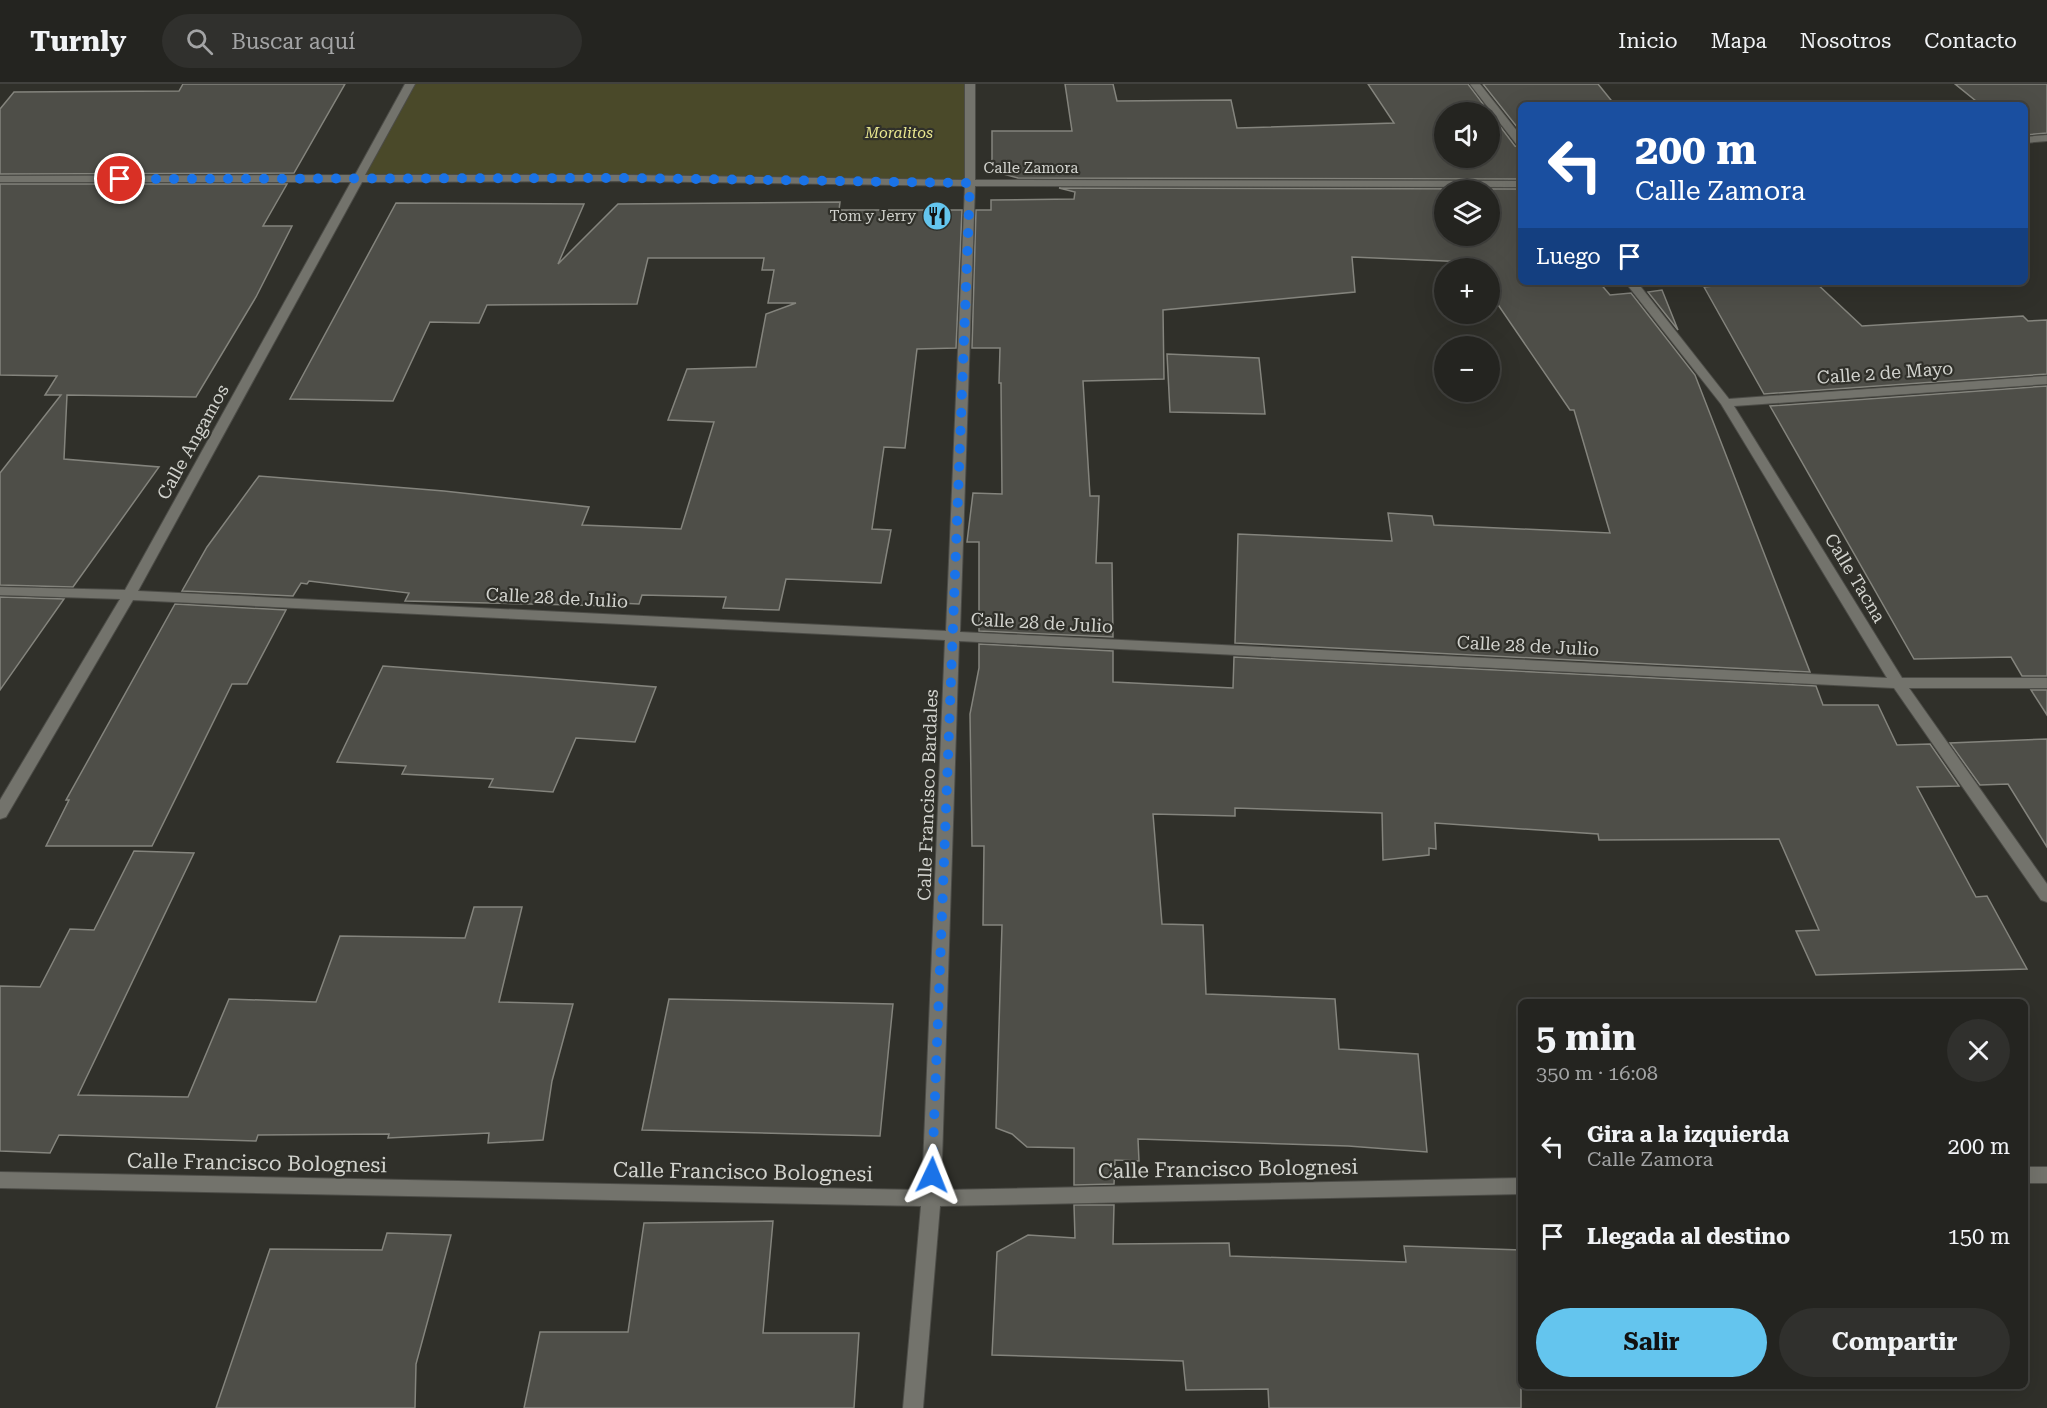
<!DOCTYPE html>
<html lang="es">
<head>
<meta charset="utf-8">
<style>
	body { margin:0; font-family:"Roboto Serif",serif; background:#30302d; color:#f1f3f6; height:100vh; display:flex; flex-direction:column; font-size:22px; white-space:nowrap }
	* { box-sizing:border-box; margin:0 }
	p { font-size:20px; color:#a3a4a5 }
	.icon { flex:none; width:33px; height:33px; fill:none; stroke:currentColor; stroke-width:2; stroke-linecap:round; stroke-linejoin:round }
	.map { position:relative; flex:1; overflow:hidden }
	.details { position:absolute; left:1518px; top:915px; width:510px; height:390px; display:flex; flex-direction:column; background:#242420; border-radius:9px; box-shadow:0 6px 24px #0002,0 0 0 2px #41413e }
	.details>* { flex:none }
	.top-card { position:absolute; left:1518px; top:18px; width:510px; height:183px; border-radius:9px; box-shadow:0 6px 24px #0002,0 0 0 2px #41413e; background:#1a4fa0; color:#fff; overflow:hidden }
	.tools { position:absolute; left:1434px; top:18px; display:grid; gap:12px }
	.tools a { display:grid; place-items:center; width:66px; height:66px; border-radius:50%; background:#242420; box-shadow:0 6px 24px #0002,0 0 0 2px #41413e; font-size:30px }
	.pin { position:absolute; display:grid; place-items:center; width:51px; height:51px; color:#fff; margin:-26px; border:3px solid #fff; border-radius:50%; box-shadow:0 2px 6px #0007 }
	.me { position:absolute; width:66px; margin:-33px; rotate:2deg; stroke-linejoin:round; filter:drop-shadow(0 0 4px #0008) }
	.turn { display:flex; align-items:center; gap:21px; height:126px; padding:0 18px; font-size:27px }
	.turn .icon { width:78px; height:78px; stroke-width:2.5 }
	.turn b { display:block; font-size:42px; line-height:51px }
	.then { display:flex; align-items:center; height:57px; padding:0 18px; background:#0003; gap:12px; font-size:22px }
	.round { display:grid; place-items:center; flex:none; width:63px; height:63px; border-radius:32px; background:#30302d }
	.overview { display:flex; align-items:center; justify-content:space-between; height:102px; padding:0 18px }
	h1 { font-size:36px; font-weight:700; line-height:45px }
	.primary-button { display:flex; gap:12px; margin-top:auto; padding:12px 18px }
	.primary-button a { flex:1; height:69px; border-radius:36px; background:#64c5ee; color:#111; font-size:24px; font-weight:700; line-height:69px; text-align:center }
	.primary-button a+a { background:#30302d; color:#f1f3f6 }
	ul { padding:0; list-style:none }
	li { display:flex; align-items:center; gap:18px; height:90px; padding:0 18px }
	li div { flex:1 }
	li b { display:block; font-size:22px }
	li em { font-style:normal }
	header { display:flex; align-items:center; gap:36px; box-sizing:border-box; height:84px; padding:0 30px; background:#242420; border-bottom:2px solid #41413e }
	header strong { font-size:28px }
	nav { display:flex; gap:33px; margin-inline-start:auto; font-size:21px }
	.search { width:420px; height:54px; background:#30302d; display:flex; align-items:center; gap:15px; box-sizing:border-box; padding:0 21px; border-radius:33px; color:#a3a4a5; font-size:22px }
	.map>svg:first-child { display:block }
</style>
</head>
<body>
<header>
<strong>Turnly</strong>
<div class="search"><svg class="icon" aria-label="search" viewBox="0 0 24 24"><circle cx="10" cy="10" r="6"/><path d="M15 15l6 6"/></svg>Buscar aquí</div>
<nav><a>Inicio</a><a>Mapa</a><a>Nosotros</a><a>Contacto</a></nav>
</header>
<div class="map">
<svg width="2047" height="1324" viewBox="0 0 2047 1324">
	<rect width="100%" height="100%" fill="#30302a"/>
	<!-- green -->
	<polygon fill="#4a4929" points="410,0 970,0 970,99 628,94 359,96"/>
	<!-- building -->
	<g fill="#4e4e48" stroke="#84847d" stroke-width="1.5" fill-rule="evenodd">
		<polygon points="183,0 345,0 294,89 0,90 0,25 14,8 179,7"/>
		<polygon points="1065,0 1113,0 1117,17 1231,16 1237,44 1394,39 1368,0 1468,0 1489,28 1444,28 1444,74 1490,74 1490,29 1515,62 1521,64 1521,95 1018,94 992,87 992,47 1072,47"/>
		<polygon points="1483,0 1598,0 1615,21 1521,21 1521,48"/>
		<polygon points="1955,0 2047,0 2047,49 2025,51 2025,21 1981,21"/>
		<polygon points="0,100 287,100 263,142 292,142 256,213 196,313 67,311 64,375 159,383 73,503 0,501 0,389 61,311 45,311 57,292 0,291"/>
		<path d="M1059,104L1521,105V198H1599L1610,211L1631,209L1695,291L1810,588L1235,559L1238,450L1392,457L1388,429L1432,432L1434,441L1610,449L1574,326H1570L1490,209V184H1473L1468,178L1352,173L1355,208L1163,226L1164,295L1083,297L1090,412H1099L1096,479H1112L1113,553L979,547V458H967L973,409L1002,410L1001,299H999L1000,264H972L976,126H991V116L1074,115L1075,108ZM1444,106H1490V152H1444Z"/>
		<polygon points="840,118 839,126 962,126 956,264 917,265 905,364 884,363 872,445 891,446 881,499 786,495 779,526 723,524 726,513 642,511 639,520 618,519 617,522 405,517 409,509 309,497 307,500 301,499 293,512 182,507 207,463 259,392 444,407 589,423 582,441 681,445 714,338 668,336 687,285 756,283 766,230 796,219 768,219 774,186 762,186 764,174 648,174 637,220 487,221 479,239 430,238 393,317 290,315 396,119 584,120 558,180 618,120"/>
		<polygon points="1751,198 1815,198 1862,242 2023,232 2028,237 2047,236 2047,290 1764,310 1704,203"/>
		<polygon points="1662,206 1678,246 1648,208"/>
		<polygon points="1167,270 1259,274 1265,330 1170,328"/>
		<polygon points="2047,302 2047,592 2022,592 2011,573 1914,575 1770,322"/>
		<polygon points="0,513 64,515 0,606"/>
		<polygon points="175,520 286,526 247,600 232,600 152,762 46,762 69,716 66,716"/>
		<polygon points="979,560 1113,567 1113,598 1233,604 1234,573 1816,602 1823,621 1878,621 1897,661 1930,660 1959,702 1917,703 1976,813 1987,812 2027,885 1816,891 1796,847 1819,846 1779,755 1599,756 1598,750 1435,739 1436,765 1429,764 1429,771 1383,776 1382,729 1235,724 1235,732 1153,730 1162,840 1203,841 1206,910 1335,915 1339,965 1418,970 1427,1068 1348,1062 1138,1055 1139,1077 1115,1076 1114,1100 1074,1101 1074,1064 1027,1063 1012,1050 996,1044 1002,841 983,841 984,762 972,762 970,630 979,584"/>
		<polygon points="383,582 557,595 656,603 635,658 576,654 553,708 489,703 493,695 402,690 406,682 337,678"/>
		<polygon points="2031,606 2047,606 2047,631"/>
		<polygon points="2047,655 2047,763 2008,700 1980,701 1950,659"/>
		<polygon points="134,767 194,769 78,1011 188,1013 229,915 316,918 340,852 465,854 474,823 522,823 499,918 573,920 552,997 543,1056 488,1059 489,1049 388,1054 389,1050 258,1051 256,1057 59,1051 50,1069 0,1067 0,902 40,903 70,845 94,846"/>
		<polygon points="669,915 893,920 880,1052 642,1046"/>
		<polygon points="1074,1121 1114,1121 1113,1160 1229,1159 1230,1172 1406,1178 1404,1162 1521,1166 1521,1324 1269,1324 1268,1305 1186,1306 1183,1277 992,1271 997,1168 1028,1151 1075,1154"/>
		<polygon points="773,1137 763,1249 859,1249 854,1324 524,1324 540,1248 628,1248 644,1139"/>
		<polygon points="387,1149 451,1151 416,1280 415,1324 216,1324 270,1165 382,1166"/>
	</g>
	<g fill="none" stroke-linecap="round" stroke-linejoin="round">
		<!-- minor casing -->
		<g stroke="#4c4c47" stroke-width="2">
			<g id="minor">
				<path d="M405,0H415L365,91H628L965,96V0H975V96L1521,97V103L975,102L960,548L1887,594L1721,320L1625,198H1637L1729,315L2047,292V300L1734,322L1902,594H2047V604H1909L2047,800V818L2041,816L1894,604L959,557L941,1106L1521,1094V1110L940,1122L923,1324H903L921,1122L0,1104V1088L922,1106L945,556L133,516L6,733L0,735V716L120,515L0,511V503L125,506L351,98H0V92L355,91ZM628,97L965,102L946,547L138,507L362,98Z"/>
				<polygon points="1470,0 1480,0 1521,52 1521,62 1517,61"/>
				<polygon points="2047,51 2047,57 2025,59 2025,53"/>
				<rect x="2025" y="1083" width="22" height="16"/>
			</g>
		</g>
		<!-- minor -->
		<use href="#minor" fill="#73736c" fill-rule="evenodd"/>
	</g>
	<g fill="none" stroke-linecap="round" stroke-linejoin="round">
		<!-- route -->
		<polyline stroke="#1a73e8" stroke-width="10" stroke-dasharray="0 18" points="120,95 628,94 970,99 932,1091"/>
	</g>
	<!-- icons -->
	<defs>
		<g id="restaurant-disc" transform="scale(1.5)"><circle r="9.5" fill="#64c5ee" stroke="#30302a"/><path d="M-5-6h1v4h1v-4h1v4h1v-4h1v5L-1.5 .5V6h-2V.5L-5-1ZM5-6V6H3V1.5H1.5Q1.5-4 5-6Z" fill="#111"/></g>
	</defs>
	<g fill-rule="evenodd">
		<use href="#restaurant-disc" x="937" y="132"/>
	</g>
	<g text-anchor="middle" stroke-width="4.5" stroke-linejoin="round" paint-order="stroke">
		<!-- far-park labels -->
		<g font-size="15" font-style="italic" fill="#e9e78f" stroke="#30302a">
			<text x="899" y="54">Moralitos</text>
		</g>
		<!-- far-street labels -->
		<g font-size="15" fill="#d2d3ce" stroke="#30302a">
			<text x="1031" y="89">Calle Zamora</text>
		</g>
		<!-- far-poi labels -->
		<g font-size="15" fill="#d2d3ce" stroke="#30302a" text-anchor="end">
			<text x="916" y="137">Tom y Jerry</text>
		</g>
		<!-- street labels -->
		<g font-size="18" fill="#d2d3ce" stroke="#30302a">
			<text transform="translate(1885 289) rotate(-4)" y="6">Calle 2 de Mayo</text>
			<text transform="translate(193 358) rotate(-61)" y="6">Calle Angamos</text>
			<text transform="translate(1855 494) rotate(59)" y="6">Calle Tacna</text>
			<text transform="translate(557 514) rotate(3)" y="6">Calle 28 de Julio</text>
			<text transform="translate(1042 539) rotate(3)" y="6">Calle 28 de Julio</text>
			<text transform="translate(1528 562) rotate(3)" y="6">Calle 28 de Julio</text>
			<text transform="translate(928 711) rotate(-88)" y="6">Calle Francisco Bardales</text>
		</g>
		<!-- near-street labels -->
		<g font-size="21" fill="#d2d3ce" stroke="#30302a">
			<text transform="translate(257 1079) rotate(1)" y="7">Calle Francisco Bolognesi</text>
			<text transform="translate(1228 1085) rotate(-1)" y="7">Calle Francisco Bolognesi</text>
			<text transform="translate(743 1088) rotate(1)" y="7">Calle Francisco Bolognesi</text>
		</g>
	</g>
</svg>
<div class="tools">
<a><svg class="icon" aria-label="sound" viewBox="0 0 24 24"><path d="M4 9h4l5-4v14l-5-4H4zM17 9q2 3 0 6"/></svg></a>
<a><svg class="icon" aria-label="layers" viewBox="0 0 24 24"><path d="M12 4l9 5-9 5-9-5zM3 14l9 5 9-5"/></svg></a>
<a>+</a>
<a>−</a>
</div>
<div class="pin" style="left:120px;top:95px;background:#d93025"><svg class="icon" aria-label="arrive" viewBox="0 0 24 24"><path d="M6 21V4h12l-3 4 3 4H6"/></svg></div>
<svg class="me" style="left:932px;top:1091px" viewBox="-20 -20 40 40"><path d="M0-17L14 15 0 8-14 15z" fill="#1a73e8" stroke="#fff" stroke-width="4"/></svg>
<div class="top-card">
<div class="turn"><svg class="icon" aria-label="left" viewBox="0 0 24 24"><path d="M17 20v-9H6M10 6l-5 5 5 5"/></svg><div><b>200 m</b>Calle Zamora</div></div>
<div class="then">Luego<svg class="icon" aria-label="arrive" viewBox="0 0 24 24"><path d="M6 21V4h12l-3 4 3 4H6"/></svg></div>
</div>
<section class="details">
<div class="overview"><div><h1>5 min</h1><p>350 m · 16:08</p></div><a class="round"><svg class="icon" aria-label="close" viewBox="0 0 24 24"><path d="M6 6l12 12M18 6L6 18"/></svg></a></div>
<ul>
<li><svg class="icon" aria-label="left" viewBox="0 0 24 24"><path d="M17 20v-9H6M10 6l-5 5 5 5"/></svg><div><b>Gira a la izquierda</b><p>Calle Zamora</p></div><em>200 m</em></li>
<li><svg class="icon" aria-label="arrive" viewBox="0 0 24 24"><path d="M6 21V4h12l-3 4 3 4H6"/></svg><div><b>Llegada al destino</b></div><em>150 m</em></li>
</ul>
<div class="primary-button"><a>Salir</a><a>Compartir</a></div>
</section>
</div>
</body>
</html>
